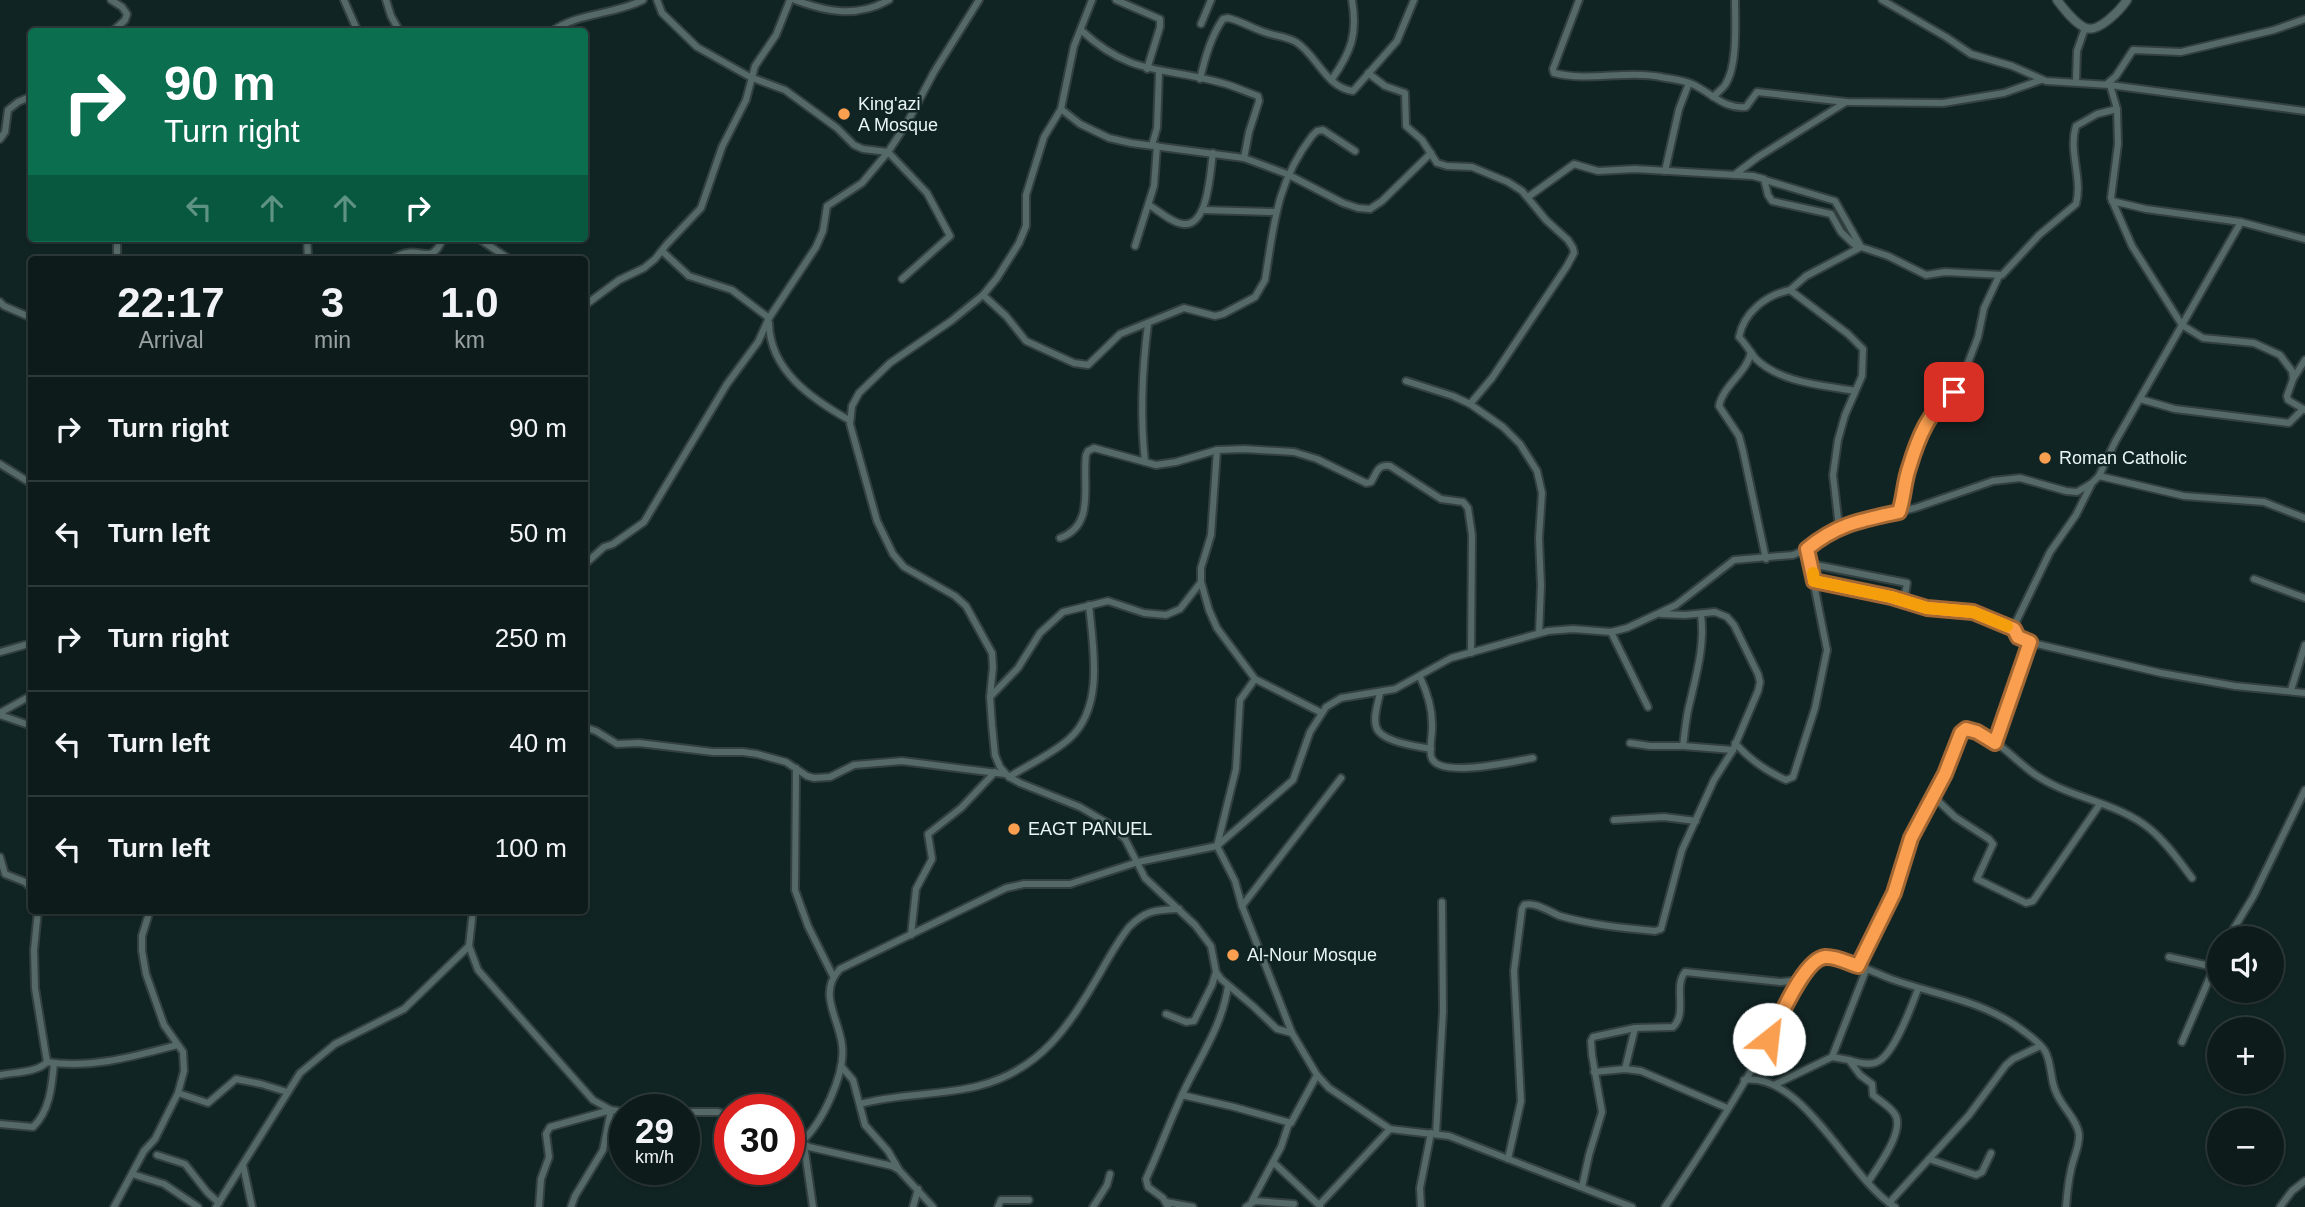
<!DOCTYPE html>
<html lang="en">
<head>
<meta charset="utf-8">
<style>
	body { margin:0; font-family:Helvetica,sans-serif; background:#1b2828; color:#f1f3f6; height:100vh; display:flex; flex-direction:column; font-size:26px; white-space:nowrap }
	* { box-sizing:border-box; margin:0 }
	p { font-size:23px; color:#9aa1a3 }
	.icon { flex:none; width:38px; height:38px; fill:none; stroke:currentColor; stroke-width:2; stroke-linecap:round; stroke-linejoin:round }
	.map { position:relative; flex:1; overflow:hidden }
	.sheet { position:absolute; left:28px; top:256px; width:560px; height:658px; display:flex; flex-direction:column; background:#0d1b1b; border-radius:7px; box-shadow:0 2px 5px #0004,0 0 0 2px #2d393a }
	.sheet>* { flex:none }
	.top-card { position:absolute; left:28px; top:28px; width:560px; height:214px; border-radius:7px; box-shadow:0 2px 5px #0004,0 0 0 2px #2d393a; background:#0b6e4f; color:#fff; overflow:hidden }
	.buttons { position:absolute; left:2207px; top:926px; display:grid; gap:14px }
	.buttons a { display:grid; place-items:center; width:77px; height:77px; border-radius:50%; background:#0d1b1b; box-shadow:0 2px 5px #0004,0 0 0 2px #2d393a; font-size:35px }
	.speed { position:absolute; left:609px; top:1094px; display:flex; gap:14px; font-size:35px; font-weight:700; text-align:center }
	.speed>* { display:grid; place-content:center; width:91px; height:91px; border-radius:50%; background:#0d1b1b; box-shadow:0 2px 5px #0004,0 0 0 2px #2d393a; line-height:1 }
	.speed small { font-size:18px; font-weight:400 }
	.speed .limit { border:10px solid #d22; background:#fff; color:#111 }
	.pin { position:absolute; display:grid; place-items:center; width:60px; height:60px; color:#fff; margin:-30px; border-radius:14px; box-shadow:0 4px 10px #0006 }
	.me { position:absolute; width:77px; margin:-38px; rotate:29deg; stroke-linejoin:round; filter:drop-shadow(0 0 5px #0008) }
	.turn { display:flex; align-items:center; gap:24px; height:147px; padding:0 21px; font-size:32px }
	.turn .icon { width:91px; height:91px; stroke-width:2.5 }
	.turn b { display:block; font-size:49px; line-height:60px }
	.lanes { display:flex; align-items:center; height:66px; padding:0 21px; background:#0003; justify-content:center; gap:35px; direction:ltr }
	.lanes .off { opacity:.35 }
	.eta { display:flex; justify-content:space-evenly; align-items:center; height:119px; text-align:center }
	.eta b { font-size:42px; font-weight:700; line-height:49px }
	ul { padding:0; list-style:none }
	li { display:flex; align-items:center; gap:21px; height:105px; padding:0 21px; border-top:2px solid #2d393a }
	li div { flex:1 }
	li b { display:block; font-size:26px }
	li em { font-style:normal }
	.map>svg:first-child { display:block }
</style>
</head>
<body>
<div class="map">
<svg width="2305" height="1207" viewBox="0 0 2305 1207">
	<rect width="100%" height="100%" fill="#112424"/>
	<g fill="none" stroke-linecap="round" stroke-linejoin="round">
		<!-- minor casing -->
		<g stroke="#334040" stroke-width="10">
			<g id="minor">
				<polyline points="111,0 122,7 127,14 125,20 112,32"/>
				<polyline points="344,0 358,32"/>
				<polyline points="386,0 391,16 400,32"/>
				<polyline points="657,0 662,13 697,47 750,77 785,90 837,128 854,145 863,149 888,152 927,193 950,236 902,279"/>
				<path d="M795,0C827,12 857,18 889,0"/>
				<polyline points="1092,0 1074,46 1061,109 1044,137 1026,195 1026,226 1019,243 997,278 983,295 951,321 890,363 859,393 852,406 850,424 877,521 893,554 904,567 955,596 966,606 992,653 993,667 990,697 992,725 995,755 1000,767 1009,777 1020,783 1080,807 1109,824 1125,839 1145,878 1195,925 1211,946 1216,972 1221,979 1253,1006 1277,1029 1292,1033"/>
				<polyline points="1116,0 1160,19 1160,27 1147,69"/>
				<path d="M1579,0L1553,69L1554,73C1589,82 1625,70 1661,77C1671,79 1683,80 1692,84C1712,93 1723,109 1746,107L1757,92L1846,102L1943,103L2004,93L2041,80"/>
				<polyline points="1882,0 1946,37 1971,54 2012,66 2046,81 2110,85 2305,111"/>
				<polyline points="1201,24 1211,0"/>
				<path d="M1082,31C1132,77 1163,66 1222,83C1234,86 1246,92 1258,96L1259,101L1249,132L1244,158"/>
				<path d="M551,32C578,12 614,15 643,0"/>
				<polyline points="1368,73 1385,86 1405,93 1406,126 1422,140 1437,163 1447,166 1472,167 1508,182 1522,191 1546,220 1568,240 1573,248 1574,253 1567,266 1492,378 1470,404"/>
				<path d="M1200,79C1205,58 1211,36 1223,19L1228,18C1241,21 1252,28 1264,32C1274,36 1286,36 1296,42C1317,55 1326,88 1353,91L1397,41L1414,0"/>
				<path d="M1332,79C1351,52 1358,34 1352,0"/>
				<polyline points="2076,81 2077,51 2085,28"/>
				<polyline points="2107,84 2116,76 2133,50 2181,52 2274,30 2305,19"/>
				<polyline points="2110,85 2117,109 2118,144 2111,198 2132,246 2182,325 2203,338 2254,343 2280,355 2292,371 2293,379 2287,396 2288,400 2305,410"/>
				<path d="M1713,97C1717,93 1722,89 1725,85C1738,66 1735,22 1735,0"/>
				<polyline points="1061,109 1080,124 1109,138 1131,143 1244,158 1287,174 1343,203 1358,208 1370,209 1382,201 1431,153"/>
				<polyline points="0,139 5,132 8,110 18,102 32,96"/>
				<polyline points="1152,145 1157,128 1159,72"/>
				<polyline points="1665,171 1679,109 1689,83"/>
				<polyline points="1734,175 1758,157 1846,102"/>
				<polyline points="1765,180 1835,201 1861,247"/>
				<polyline points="1528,197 1574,164 1598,171 1635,169 1753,176 1764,179 1768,195 1772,201 1831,214 1841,232 1858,248"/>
				<polyline points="2112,201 2146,209 2241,222 2305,239"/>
				<path d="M1149,205C1159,211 1172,223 1183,224C1209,227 1210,170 1213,153"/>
				<polyline points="1204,210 1276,212"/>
				<polyline points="117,238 117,259"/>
				<polyline points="307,238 308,259"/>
				<polyline points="478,238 509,259"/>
				<polyline points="1135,246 1154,186 1157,146"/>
				<polyline points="662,251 689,276 732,290 769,318"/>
				<path d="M393,259C420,241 430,270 443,238"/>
				<path d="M1790,290C1766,295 1744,312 1739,337C1746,344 1750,352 1756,359C1781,383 1822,385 1855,391"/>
				<path d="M983,295L1006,316L1026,341L1074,363L1088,365L1120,334L1184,308L1215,316L1223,314L1255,297L1265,280C1274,225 1276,183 1312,136L1317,131L1323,130L1355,151"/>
				<polyline points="0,302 4,306 32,318"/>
				<polyline points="584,306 619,280 644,268 655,259 667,244 701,208 722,147 746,100 755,66 776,35 790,0"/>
				<path d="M769,323C770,371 812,399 849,420"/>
				<path d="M1751,352C1747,373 1723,385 1719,406L1739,436L1743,451L1766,559"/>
				<polyline points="2293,379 2305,360"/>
				<polyline points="1406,381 1453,396 1470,404 1503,427 1520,444 1537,471 1542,493 1539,538 1541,586 1539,633"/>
				<polyline points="2140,399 2175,409 2289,423 2303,409"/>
				<polyline points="1217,450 1211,535 1201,568 1201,582 1209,610 1217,628 1255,679 1322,713"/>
				<path d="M1145,462C1140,416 1142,370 1148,324"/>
				<polyline points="0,464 32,484"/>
				<polyline points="2099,476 2184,496 2264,502 2305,518"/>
				<polyline points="2091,485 2076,515 2050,552 2014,626 2015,635 2028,642 2161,673 2235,686 2305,693"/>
				<polyline points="1899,512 1908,468 1929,417 1934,409 1957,388 1961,381 1978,337 1984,308 1999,276"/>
				<path d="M1839,527L1833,475L1838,440L1845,415L1862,376L1863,349L1848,334L1790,290L1806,276L1861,247L1888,256L1926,275L1945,272L2002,275L2039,235L2076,204C2083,179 2068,151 2076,126L2097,114L2117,109"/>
				<path d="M1060,538C1096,525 1082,484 1086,455L1088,451L1094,448L1156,465L1176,462L1217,450L1244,449L1294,452L1317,459L1366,483L1371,482C1377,473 1377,464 1390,466L1441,499L1463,502L1468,508L1472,535L1471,653"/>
				<polyline points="1811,564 1907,583 1904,601"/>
				<polyline points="584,565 604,547 613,544 644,522 727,384 758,342 769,318 816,247 823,231 827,206 862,183 888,152 907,123 934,72 979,0"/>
				<polyline points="2254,579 2305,598"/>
				<polyline points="1814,581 1891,597 1927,608 1954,609 1973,612 2014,629"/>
				<polyline points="1611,632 1648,707"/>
				<polyline points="0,652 32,643"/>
				<path d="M1420,677C1427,692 1432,707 1432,723C1433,734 1429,745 1431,756C1436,780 1515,761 1533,758"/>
				<polyline points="1255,679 1240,700 1236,769 1217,846 1235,881 1242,906 1292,1033 1317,1075 1329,1088 1390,1129 1449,1136 1632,1207"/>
				<polyline points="2291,690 2305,645"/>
				<path d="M1380,693C1378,703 1373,717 1376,726C1379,742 1417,746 1431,749"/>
				<polyline points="990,697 1018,668 1040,633 1063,612 1108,601 1144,613 1166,615 1180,609 1201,582"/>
				<polyline points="0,713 32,695"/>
				<polyline points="0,715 32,726"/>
				<polyline points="584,727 596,731 617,744 639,743 713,752 743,752 757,754 786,762 807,776 814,778 830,777 854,765 902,761 1005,774"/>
				<polyline points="1630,743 1650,746 1683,746 1733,750"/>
				<path d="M1735,743C1750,760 1766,771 1786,780L1793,777L1815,708L1827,650L1807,549"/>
				<polyline points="1995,743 2030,642"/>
				<path d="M1683,746C1685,731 1686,716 1690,702C1697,672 1705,644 1701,614"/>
				<polyline points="796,768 795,890 808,926 833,976"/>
				<path d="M1009,777C1028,765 1052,754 1069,739C1105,707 1093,647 1089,605"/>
				<polyline points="1932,795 1955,817 1989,839 1993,844 1977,879 2026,903 2033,901 2100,804"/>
				<polyline points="1614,820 1664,817 1696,821"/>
				<polyline points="0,857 5,874 25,882 32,889"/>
				<polyline points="1242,906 1341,778"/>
				<polyline points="473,910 469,946 478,970 593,1100 611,1110 625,1112"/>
				<polyline points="911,935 916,889 932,859 928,834 961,808 995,772"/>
				<polyline points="2228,938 2253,897 2305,790"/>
				<polyline points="2169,957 2214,967"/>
				<path d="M1858,966L1894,893L1911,838L1945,774L1961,733L1966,729C1992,732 2013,759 2033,773C2067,798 2118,802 2150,829C2166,842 2179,861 2192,878"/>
				<polyline points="1166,1014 1186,1022 1194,1021 1212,985 1216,972"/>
				<polyline points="2182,1042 2219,956"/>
				<polyline points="1832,1057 1866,970"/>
				<path d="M1849,1060C1857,1062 1869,1066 1877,1062C1894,1055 1912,1005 1918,989"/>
				<path d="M47,1062C91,1069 135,1056 177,1045"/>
				<polyline points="841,1066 853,1080 865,1125 888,1151 898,1168"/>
				<polyline points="1625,1069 1635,1028"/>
				<polyline points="1594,1072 1625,1069 1641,1071 1727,1108"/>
				<path d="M0,1075C14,1072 37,1073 47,1062L35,988L34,950L38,910"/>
				<path d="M1744,1080C1804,1072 1848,1178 1895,1207"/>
				<path d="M1774,1085L1832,1057L1849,1060L1860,1075L1872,1084L1873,1095C1880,1101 1889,1106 1894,1113C1907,1129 1877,1168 1868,1182"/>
				<polyline points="178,1093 208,1103 236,1079 261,1084 287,1092"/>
				<polyline points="1182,1095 1234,1107 1291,1123 1317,1075"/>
				<path d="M860,1104C899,1093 939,1096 978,1086C1041,1070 1069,1026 1100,973C1109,957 1118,941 1129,927C1146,910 1155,910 1179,909"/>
				<polyline points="684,1112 718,1112 730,1116"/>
				<path d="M0,1124L33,1127C50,1111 52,1085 54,1063"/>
				<polyline points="1436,1134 1443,1011 1442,902"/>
				<path d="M789,1139L801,1142C822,1124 846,1073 842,1045C839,1018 817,993 840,969L1006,888L1024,884H1070L1138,862L1217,846L1293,780L1310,732L1326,707L1341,698L1395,689L1451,658L1548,631L1573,629L1611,632L1627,628L1676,605L1734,560L1793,555L1807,549L1839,527L1915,508L1993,481L2020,478L2066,491L2077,492L2092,483L2099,476L2115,442L2241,222"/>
				<polyline points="801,1142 809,1147 892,1166 899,1170 933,1207"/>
				<polyline points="804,1145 813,1207"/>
				<polyline points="157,1155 185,1164 207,1192 219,1203"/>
				<path d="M1508,1159L1521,1101L1514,971L1522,909L1524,905C1534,901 1550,912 1560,916C1592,925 1623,928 1655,931L1661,929L1682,850L1714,780L1733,750L1758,691L1760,682L1758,674L1734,625L1727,617L1715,612L1685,615L1661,614"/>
				<polyline points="1929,1159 1976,1175 1982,1172 1991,1153"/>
				<polyline points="1273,1162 1320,1206"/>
				<polyline points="243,1165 252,1207"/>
				<polyline points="132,1174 164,1184 198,1207"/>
				<path d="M1582,1187L1589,1155L1602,1112L1592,1055L1591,1041L1593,1037L1635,1028L1673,1027C1688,1013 1673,987 1685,972L1781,982L1800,980"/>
				<polyline points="1252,1201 1281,1147 1289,1123"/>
				<polyline points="1166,1202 1193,1207"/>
				<polyline points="1889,1203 1969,1115 2006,1065 2013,1059 2040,1046"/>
				<polyline points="1319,1205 1390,1129"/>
				<polyline points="114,1207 144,1151 155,1139 178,1093 184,1071 183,1052 164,1025 146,974 142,951 142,936 150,910"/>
				<polyline points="216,1207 300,1073 335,1044 404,1009 469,946"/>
				<polyline points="539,1207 541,1179 549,1157 546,1134 550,1127 611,1110 603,1150 575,1196 571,1207"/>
				<polyline points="913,1207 918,1189"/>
				<polyline points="998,1207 1001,1200 1029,1200"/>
				<polyline points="1093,1207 1107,1185 1110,1174"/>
				<path d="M1168,1207L1163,1198L1148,1187L1146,1179C1159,1151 1169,1123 1182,1095C1199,1058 1222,1027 1228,986"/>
				<polyline points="1246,1207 1255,1201 1294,1204"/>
				<polyline points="1421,1207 1420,1188 1431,1133"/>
				<path d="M1665,1207C1708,1142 1751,1076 1786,1007C1793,994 1805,965 1818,959C1834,951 1876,974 1894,980C1937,995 1984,1001 2022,1030C2030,1036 2040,1043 2045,1051C2052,1063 2050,1080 2056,1092C2061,1106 2077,1119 2079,1134C2080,1146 2073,1158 2071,1170C2068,1182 2067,1195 2066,1207"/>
				<polyline points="2280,1207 2292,1191 2305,1181"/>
			</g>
		</g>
		<!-- tertiary casing -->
		<g stroke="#334040" stroke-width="11">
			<path id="tertiary" d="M2057,0C2064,9 2075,24 2086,28C2099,33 2121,9 2127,0"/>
		</g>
		<!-- minor -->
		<use href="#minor" stroke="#546968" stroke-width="6"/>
		<!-- tertiary -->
		<use href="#tertiary" stroke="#546968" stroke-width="8"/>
	</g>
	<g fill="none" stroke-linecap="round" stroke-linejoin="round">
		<!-- route casing -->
		<g stroke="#a26733" stroke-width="18">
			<path id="route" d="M1769,1039C1779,1020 1804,959 1825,957C1836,956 1848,963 1858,966L1894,893L1911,838L1945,774L1961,733L1966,729L1977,732L1995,743L2030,642L2018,637L2014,629L1973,612L1927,608L1891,597L1814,581L1807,549C1837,524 1862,520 1899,512C1904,498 1904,482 1909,468C1918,438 1929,410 1954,392"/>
		</g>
		<!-- route -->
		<use href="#route" stroke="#fa9f4f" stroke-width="12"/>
		<!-- slow -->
		<polyline stroke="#f59e0b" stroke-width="12" points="1813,573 1814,581 1891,597 1927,608 1973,612 2007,626"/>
	</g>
	<!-- markers -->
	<g fill="#fa9f4f" stroke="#112424" stroke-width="2.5">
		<circle cx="844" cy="114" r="7"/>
		<circle cx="2045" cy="458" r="7"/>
		<circle cx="1014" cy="829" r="7"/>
		<circle cx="1233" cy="955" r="7"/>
	</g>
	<g text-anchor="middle" stroke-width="5" stroke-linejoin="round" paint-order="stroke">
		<!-- poi labels -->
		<g font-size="18" fill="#e9f5f5" stroke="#112424" text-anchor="start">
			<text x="858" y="110">King'azi<tspan x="858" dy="21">A Mosque</tspan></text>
			<text x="2059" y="464">Roman Catholic</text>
			<text x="1028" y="835">EAGT PANUEL</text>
			<text x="1247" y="961">Al-Nour Mosque</text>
		</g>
	</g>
</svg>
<div class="buttons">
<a><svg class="icon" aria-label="sound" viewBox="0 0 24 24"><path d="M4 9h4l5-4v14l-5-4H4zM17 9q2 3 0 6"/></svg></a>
<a>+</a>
<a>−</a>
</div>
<div class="speed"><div>29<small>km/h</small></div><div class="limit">30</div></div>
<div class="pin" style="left:1954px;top:392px;background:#d93025"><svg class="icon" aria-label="arrive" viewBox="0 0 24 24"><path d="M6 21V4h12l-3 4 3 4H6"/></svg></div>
<svg class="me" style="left:1769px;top:1039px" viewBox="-20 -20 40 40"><circle r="19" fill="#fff"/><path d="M0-13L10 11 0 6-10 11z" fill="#fa9f4f"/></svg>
<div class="top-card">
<div class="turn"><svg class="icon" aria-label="right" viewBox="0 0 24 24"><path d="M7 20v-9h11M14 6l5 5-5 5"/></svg><div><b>90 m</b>Turn right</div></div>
<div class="lanes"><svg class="icon off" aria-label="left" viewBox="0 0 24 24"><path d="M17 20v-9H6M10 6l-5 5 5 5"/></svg><svg class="icon off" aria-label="ahead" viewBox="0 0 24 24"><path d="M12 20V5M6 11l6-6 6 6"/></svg><svg class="icon off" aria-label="ahead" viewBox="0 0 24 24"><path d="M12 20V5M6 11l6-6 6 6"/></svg><svg class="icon" aria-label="right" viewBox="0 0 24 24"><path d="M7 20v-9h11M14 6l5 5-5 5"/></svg></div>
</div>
<section class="sheet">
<div class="eta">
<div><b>22:17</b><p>Arrival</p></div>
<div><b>3</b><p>min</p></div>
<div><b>1.0</b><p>km</p></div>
</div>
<ul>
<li><svg class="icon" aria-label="right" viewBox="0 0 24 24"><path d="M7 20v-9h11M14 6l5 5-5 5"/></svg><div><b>Turn right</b></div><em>90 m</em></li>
<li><svg class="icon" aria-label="left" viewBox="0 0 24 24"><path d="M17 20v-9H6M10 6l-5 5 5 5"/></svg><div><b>Turn left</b></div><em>50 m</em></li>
<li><svg class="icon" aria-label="right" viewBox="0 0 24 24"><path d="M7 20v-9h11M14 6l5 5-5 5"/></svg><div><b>Turn right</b></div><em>250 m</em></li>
<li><svg class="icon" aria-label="left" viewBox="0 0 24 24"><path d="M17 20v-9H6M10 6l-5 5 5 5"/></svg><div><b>Turn left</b></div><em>40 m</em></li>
<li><svg class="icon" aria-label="left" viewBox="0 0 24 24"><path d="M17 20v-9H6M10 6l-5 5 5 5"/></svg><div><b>Turn left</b></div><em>100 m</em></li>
</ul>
</section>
</div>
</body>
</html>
